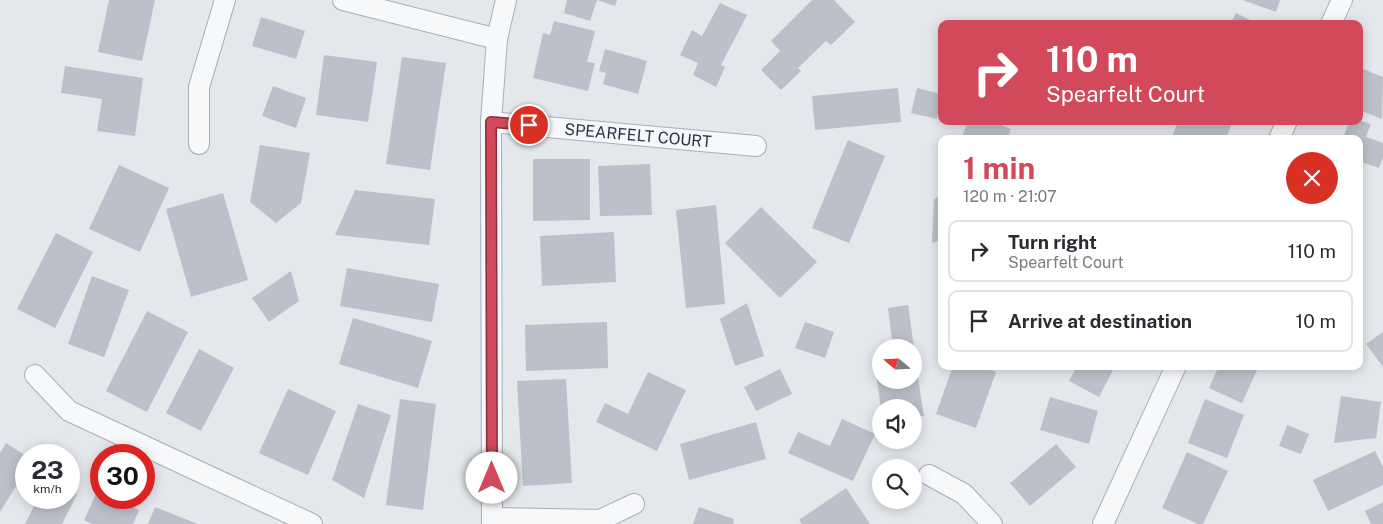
<!DOCTYPE html>
<html lang="en">
<head>
<meta charset="utf-8">
<style>
	body { margin:0; font-family:"Public Sans",sans-serif; background:#f2f2f3; color:#2b2b33; height:100vh; display:flex; flex-direction:column; font-size:19px; white-space:nowrap }
	* { box-sizing:border-box; margin:0 }
	p { font-size:16px; color:#7c7c81 }
	.icon { flex:none; width:28px; height:28px; fill:none; stroke:currentColor; stroke-width:2; stroke-linecap:round; stroke-linejoin:round }
	.map { position:relative; flex:1; overflow:hidden }
	.panel { position:absolute; left:938px; top:135px; width:425px; height:235px; display:flex; flex-direction:column; background:#fff; border-radius:10px; box-shadow:0 2px 12px #0003 }
	.panel>* { flex:none }
	.top-card { position:absolute; left:938px; top:20px; width:425px; height:105px; border-radius:10px; box-shadow:0 2px 12px #0003; background:#d1495b; color:#fff; overflow:hidden }
	.needle { width:32px; rotate:289deg }
	.tools { position:absolute; left:872px; top:339px; display:grid; gap:10px }
	.tools a { display:grid; place-items:center; width:50px; height:50px; border-radius:50%; background:#fff; box-shadow:0 2px 12px #0003; font-size:25px }
	.speed { position:absolute; left:15px; top:444px; display:flex; gap:10px; font-size:25px; font-weight:700; text-align:center }
	.speed>* { display:grid; place-content:center; width:65px; height:65px; border-radius:50%; background:#fff; box-shadow:0 2px 12px #0003; line-height:1 }
	.speed small { font-size:12px; font-weight:400 }
	.speed .limit { border:8px solid #d22; background:#fff; color:#111 }
	.pin { position:absolute; display:grid; place-items:center; width:42px; height:42px; color:#fff; margin:-21px; border:2px solid #fff; border-radius:50%; box-shadow:0 1px 5px #0007 }
	.me { position:absolute; width:55px; margin:-28px; rotate:0deg; stroke-linejoin:round; filter:drop-shadow(0 0 4px #0008) }
	.turn { display:flex; align-items:center; gap:18px; height:105px; padding:0 25px; font-size:22px }
	.turn .icon { width:65px; height:65px; stroke-width:2.5 }
	.turn b { display:block; font-size:35px; line-height:42px }
	.round { display:grid; place-items:center; flex:none; width:52px; height:52px; border-radius:26px; background:#f2f2f3 }
	.head { display:flex; align-items:center; justify-content:space-between; height:85px; padding:0 25px }
	h1 { font-size:30px; font-weight:700; line-height:38px; color:#d1495b }
	ul { padding:0; list-style:none }
	li { display:flex; align-items:center; gap:15px; height:62px; margin:0 10px 8px; padding:0 15px; border:2px solid #e1e1e2; border-radius:10px }
	li div { flex:1 }
	li b { display:block; font-size:19px }
	li em { font-style:normal }
	.map>svg:first-child { display:block }
</style>
</head>
<body>
<div class="map">
<svg width="1383" height="524" viewBox="0 0 1383 524">
	<rect width="100%" height="100%" fill="#e4e7ec"/>
	<!-- building -->
	<g fill="#bbc0ca">
		<polygon points="109,0 155,0 142,61 98,52"/>
		<polygon points="567,0 617,0 615,6 597,0 590,21 564,13"/>
		<polygon points="812,0 834,0 855,22 831,45 826,41 798,68 801,71 781,90 761,70 780,51 771,41"/>
		<polygon points="1243,0 1280,0 1276,12"/>
		<polygon points="720,3 747,15 721,65 725,67 716,87 693,75 698,63 680,55 692,30 702,36"/>
		<polygon points="1236,13 1258,24 1230,24"/>
		<polygon points="261,17 305,31 296,59 252,46"/>
		<polygon points="554,21 595,31 587,62 595,63 588,91 533,78 543,33 550,35"/>
		<polygon points="605,49 647,61 638,94 603,84 606,73 599,71"/>
		<polygon points="324,55 377,62 368,122 316,115"/>
		<polygon points="402,57 446,63 430,170 386,164"/>
		<polygon points="65,66 143,78 135,136 97,131 102,99 61,93"/>
		<polygon points="1363,69 1383,77 1382,119 1359,110 1359,80"/>
		<polygon points="273,86 306,98 296,128 262,116"/>
		<polygon points="898,88 901,122 815,130 812,96"/>
		<polygon points="917,88 941,94 937,119 911,113"/>
		<polygon points="1359,120 1371,124 1366,137 1383,143 1383,158 1379,168 1359,161 1359,139 1343,139 1349,121"/>
		<polygon points="968,121 991,121 1011,129 1007,139 961,139"/>
		<polygon points="1178,121 1230,121 1232,122 1226,139 1177,139 1172,137"/>
		<polygon points="848,140 885,156 849,243 812,228"/>
		<polygon points="260,145 310,153 301,203 276,223 250,202"/>
		<polygon points="533,159 590,159 590,220 533,221"/>
		<polygon points="650,164 652,215 600,216 598,166"/>
		<polygon points="119,165 169,188 140,252 89,229"/>
		<polygon points="355,190 435,199 429,245 335,235"/>
		<polygon points="223,193 248,280 191,297 166,209"/>
		<polygon points="941,196 941,240 932,243 934,199"/>
		<polygon points="716,205 725,304 686,308 676,210"/>
		<polygon points="761,207 817,262 780,298 725,243"/>
		<polygon points="614,232 616,282 542,286 540,236"/>
		<polygon points="56,233 93,252 55,328 17,309"/>
		<polygon points="347,268 439,284 432,322 340,306"/>
		<polygon points="291,271 299,301 269,322 252,298"/>
		<polygon points="92,276 129,290 104,357 68,344"/>
		<polygon points="747,303 764,356 735,366 720,319"/>
		<polygon points="908,305 914,348 893,348 888,308"/>
		<polygon points="147,311 188,332 147,412 106,391"/>
		<polygon points="353,318 432,341 418,388 339,364"/>
		<polygon points="607,322 608,368 526,371 525,325"/>
		<polygon points="805,322 834,332 825,358 795,348"/>
		<polygon points="1383,332 1383,367 1366,344"/>
		<polygon points="199,349 234,368 201,431 166,413"/>
		<polygon points="914,354 924,416 914,417 914,408 881,408 874,359 881,358 881,380 914,380"/>
		<polygon points="953,366 980,366 996,372 976,428 936,414"/>
		<polygon points="1077,366 1115,366 1099,397 1069,381"/>
		<polygon points="1219,366 1249,366 1257,370 1242,403 1209,388"/>
		<polygon points="780,369 792,394 756,411 744,387"/>
		<polygon points="648,372 686,390 657,451 596,422 605,403 628,414"/>
		<polygon points="566,379 572,483 523,486 517,381"/>
		<polygon points="288,389 336,411 308,475 259,453"/>
		<polygon points="1341,396 1381,402 1376,438 1334,443"/>
		<polygon points="1050,397 1098,411 1089,444 1040,430"/>
		<polygon points="400,399 436,404 423,510 386,505"/>
		<polygon points="1205,399 1244,415 1227,458 1188,443"/>
		<polygon points="358,404 391,415 364,498 332,480"/>
		<polygon points="842,419 875,434 853,481 788,453 798,432 830,446"/>
		<polygon points="756,422 766,459 689,480 680,444"/>
		<polygon points="1287,425 1309,434 1301,454 1279,446"/>
		<polygon points="6,443 26,456 26,470 0,512 0,453"/>
		<polygon points="1056,444 1076,467 1030,506 1010,483"/>
		<polygon points="1375,451 1383,467 1383,485 1328,511 1313,480"/>
		<polygon points="1187,452 1228,471 1203,524 1198,524 1162,508"/>
		<polygon points="846,488 870,524 802,524 799,520"/>
		<polygon points="69,490 77,494 62,524 25,524 38,498 69,498"/>
		<polygon points="98,490 101,492 101,498 113,498 139,510 133,524 92,524 84,520"/>
		<polygon points="1383,502 1383,524 1371,524 1365,511"/>
		<polygon points="155,507 198,524 148,524"/>
		<polygon points="699,507 734,519 733,524 693,524"/>
	</g>
	<g fill="none" stroke-linecap="round" stroke-linejoin="round">
		<!-- minor casing -->
		<g stroke="#a9aeb7" stroke-width="22">
			<g id="minor">
				<polyline points="343,0 497,39"/>
				<polyline points="1331,24 1342,0"/>
				<polyline points="491,122 756,146"/>
				<polyline points="1279,139 1287,121"/>
				<polyline points="199,144 199,87 225,0"/>
				<polyline points="35,375 69,411 312,524"/>
				<polyline points="929,475 964,494 992,524"/>
				<polyline points="492,518 600,520 634,504"/>
				<polyline points="492,524 491,122 497,39 506,0"/>
				<polyline points="1103,524 1176,366"/>
			</g>
		</g>
		<!-- minor -->
		<use href="#minor" stroke="#f7f8fa" stroke-width="20"/>
	</g>
	<g fill="none" stroke-linecap="round" stroke-linejoin="round">
		<!-- route casing -->
		<g stroke="#882f3b" stroke-width="12">
			<polyline id="route" points="492,478 491,122 529,125"/>
		</g>
		<!-- route -->
		<use href="#route" stroke="#d1495b" stroke-width="9"/>
	</g>
	<g text-anchor="middle" stroke-width="4" stroke-linejoin="round" paint-order="stroke">
		<!-- street labels -->
		<g font-size="16" fill="#2b3445" stroke="#f4f6f9">
			<text transform="translate(638 135) rotate(5)" y="6">SPEARFELT COURT</text>
		</g>
	</g>
</svg>
<div class="tools">
<a><svg class="needle" viewBox="-14 -14 28 28"><path d="M0-13l5 13h-10z" fill="#e53935"/><path d="M0 13l5-13h-10z" fill="#7c7c81"/></svg></a>
<a><svg class="icon" aria-label="sound" viewBox="0 0 24 24"><path d="M4 9h4l5-4v14l-5-4H4zM17 9q2 3 0 6"/></svg></a>
<a><svg class="icon" aria-label="search" viewBox="0 0 24 24"><circle cx="10" cy="10" r="6"/><path d="M15 15l6 6"/></svg></a>
</div>
<div class="speed"><div>23<small>km/h</small></div><div class="limit">30</div></div>
<div class="pin" style="left:529px;top:125px;background:#d93025"><svg class="icon" aria-label="arrive" viewBox="0 0 24 24"><path d="M6 21V4h12l-3 4 3 4H6"/></svg></div>
<svg class="me" style="left:492px;top:478px" viewBox="-20 -20 40 40"><circle r="19" fill="#fff"/><path d="M0-13L10 11 0 6-10 11z" fill="#d1495b"/></svg>
<div class="top-card">
<div class="turn"><svg class="icon" aria-label="right" viewBox="0 0 24 24"><path d="M7 20v-9h11M14 6l5 5-5 5"/></svg><div><b>110 m</b>Spearfelt Court</div></div>
</div>
<section class="panel">
<div class="head"><div><h1>1 min</h1><p>120 m · 21:07</p></div><a class="round" style="background:#d93025;color:#fff"><svg class="icon" aria-label="close" viewBox="0 0 24 24"><path d="M6 6l12 12M18 6L6 18"/></svg></a></div>
<ul>
<li><svg class="icon" aria-label="right" viewBox="0 0 24 24"><path d="M7 20v-9h11M14 6l5 5-5 5"/></svg><div><b>Turn right</b><p>Spearfelt Court</p></div><em>110 m</em></li>
<li><svg class="icon" aria-label="arrive" viewBox="0 0 24 24"><path d="M6 21V4h12l-3 4 3 4H6"/></svg><div><b>Arrive at destination</b></div><em>10 m</em></li>
</ul>
</section>
</div>
</body>
</html>
